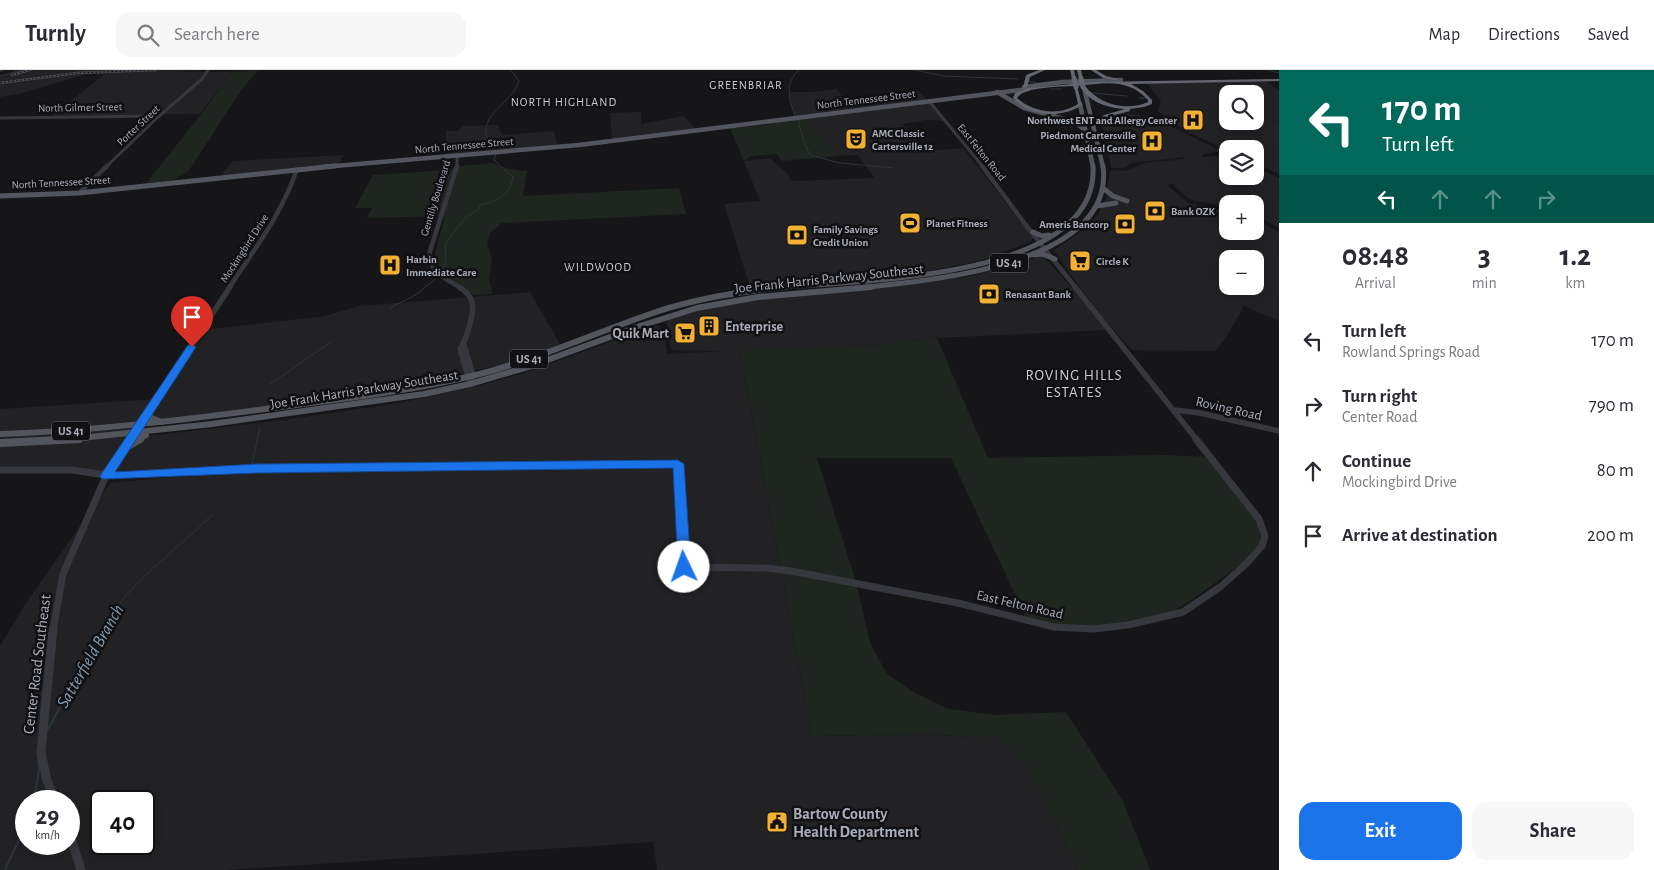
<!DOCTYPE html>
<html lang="en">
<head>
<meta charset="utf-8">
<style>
	body { margin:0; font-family:"Alegreya Sans",sans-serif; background:#f7f7f7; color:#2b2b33; height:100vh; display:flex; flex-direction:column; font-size:19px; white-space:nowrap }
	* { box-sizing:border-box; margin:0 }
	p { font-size:16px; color:#7c7c81 }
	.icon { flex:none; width:28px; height:28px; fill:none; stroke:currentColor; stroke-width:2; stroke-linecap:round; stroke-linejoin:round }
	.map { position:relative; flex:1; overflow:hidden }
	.drawer { display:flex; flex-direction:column; background:#fff; width:375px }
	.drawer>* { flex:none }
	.hud { background:#00695c; color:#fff; overflow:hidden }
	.buttons { position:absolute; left:1219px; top:15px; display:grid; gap:10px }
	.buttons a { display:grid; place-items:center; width:45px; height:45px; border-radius:10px; background:#fff; box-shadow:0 2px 12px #0003; font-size:25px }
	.speed { position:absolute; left:15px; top:720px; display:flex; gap:10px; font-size:25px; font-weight:700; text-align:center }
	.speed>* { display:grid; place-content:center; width:65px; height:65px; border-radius:50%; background:#fff; box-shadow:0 2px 12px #0003; line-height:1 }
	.speed small { font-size:12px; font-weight:400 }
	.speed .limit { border:2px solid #111; border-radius:8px; background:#fff; color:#111 }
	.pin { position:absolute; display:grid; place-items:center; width:42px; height:42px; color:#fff; margin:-51px -21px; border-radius:50% 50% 50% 0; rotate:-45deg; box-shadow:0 0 5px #0007 }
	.pin .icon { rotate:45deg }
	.me { position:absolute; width:55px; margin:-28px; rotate:357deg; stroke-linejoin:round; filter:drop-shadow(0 0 4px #0008) }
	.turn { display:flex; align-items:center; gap:18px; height:105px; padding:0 20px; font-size:22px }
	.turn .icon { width:65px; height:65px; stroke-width:2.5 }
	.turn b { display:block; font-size:35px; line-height:42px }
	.lanes { display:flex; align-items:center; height:48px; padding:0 20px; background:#0003; justify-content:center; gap:25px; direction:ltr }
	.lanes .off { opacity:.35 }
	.eta { display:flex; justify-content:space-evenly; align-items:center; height:85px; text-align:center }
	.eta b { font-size:30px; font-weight:700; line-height:35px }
	.primary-button { display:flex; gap:10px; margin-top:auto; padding:10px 20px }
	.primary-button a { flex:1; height:58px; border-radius:15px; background:#1a73e8; color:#fff; font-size:20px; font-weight:700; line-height:58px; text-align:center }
	.primary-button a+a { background:#f7f7f7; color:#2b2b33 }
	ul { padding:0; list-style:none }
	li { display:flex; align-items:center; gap:15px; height:65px; padding:0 20px }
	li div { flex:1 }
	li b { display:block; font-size:19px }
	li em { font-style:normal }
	header { display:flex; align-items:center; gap:30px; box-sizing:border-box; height:70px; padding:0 25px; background:#fff; border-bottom:1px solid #e1e1e2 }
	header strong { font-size:24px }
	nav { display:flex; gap:28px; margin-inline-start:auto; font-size:18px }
	.search { width:350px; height:45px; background:#f7f7f7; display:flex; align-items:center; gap:12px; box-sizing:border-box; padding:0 18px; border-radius:15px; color:#7c7c81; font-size:19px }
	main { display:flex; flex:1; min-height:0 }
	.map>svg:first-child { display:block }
</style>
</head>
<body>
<header>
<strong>Turnly</strong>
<div class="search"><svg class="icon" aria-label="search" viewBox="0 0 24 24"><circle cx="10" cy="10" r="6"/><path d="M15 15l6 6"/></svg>Search here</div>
<nav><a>Map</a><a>Directions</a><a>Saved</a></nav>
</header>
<main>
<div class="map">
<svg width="1279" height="800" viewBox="0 0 1279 800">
	<rect width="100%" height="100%" fill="#161618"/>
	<!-- built -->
	<g fill="#222225" fill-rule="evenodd">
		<polygon points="22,0 203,0 173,2 232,2 200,44 52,46 105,4 87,4 19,24 0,27 0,6"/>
		<path d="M1264,11L1279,20V50H1277L1279,52V104L1255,93V79H1228L1227,80L1181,59L1158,41L1161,30L1146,13ZM1228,24H1255V51H1228Z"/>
		<polygon points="837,19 845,31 866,30 893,22 919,21 945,51 926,50 903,54 924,81 963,78 1033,168 1030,172 979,191 939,199 912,203 841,207 750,217 724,134 760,131 744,91 771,88 775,93 788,104 792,111 874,108 858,85 839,86 802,47 796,48 789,30 790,22 812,22"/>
		<polygon points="641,42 641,54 684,46 696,59 612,71 610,43"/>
		<path d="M1123,43L1152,47L1221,81L1201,85L1204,87L1227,84L1228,106H1255V97L1279,108V158L1255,145V134H1228L1227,136L1195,131L1189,129L1172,114L1167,115L1190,134L1227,140L1228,161H1255V149L1279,162V251L1244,236L1225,269L1215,281L1132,280L1104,249L1072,207L1054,180L1075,166L1098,145L1106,128L1110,100L1126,101L1145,93L1185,89L1183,87L1141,92L1133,93L1124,98H1111L1102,55L1106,48ZM1228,189H1255V216H1228Z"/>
		<polygon points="498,55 502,65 554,61 558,77 446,85 446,61 458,61 462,56"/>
		<polygon points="344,85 339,94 219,108 233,91"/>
		<path d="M1043,186L1099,248L1107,260L937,268L868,276L740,281L812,666L918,664L998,668L1025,692L1078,800H657L653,772L226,800H0V576L24,536L110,413L235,401L241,389L236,397L113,404L0,398V339L159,329L139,367L276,351L399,333L481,315L527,302L654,256H659L664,263L667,284L726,281L671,280L666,249L706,238L749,231L968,207ZM26,731H69V774H26ZM101,731H144V774H101Z"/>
		<polygon points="530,222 560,274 518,292 353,324 147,353 203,260 325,246 359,236"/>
	</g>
	<!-- green -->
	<g fill="#1e261f">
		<polygon points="258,0 242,19 188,102 166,114 144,116 202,43 232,2"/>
		<polygon points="805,47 839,86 781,91 777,84 751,86 744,91 730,58 760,56"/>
		<path d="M491,93C505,97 512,101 527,101L523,126L679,118L686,144L502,153L490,163L487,173L492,189L489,210L493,224L472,225L437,199L433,191L445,146L367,148L372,138H355L373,105L448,100L460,96Z"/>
		<path d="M937,268L988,388L1162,385L1211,387L1264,461C1263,483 1245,491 1229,503C1209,517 1188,534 1166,545C1131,562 1064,557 1027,550L951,388H817L856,512L870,573L887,604L915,623L949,639L995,645L1066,642L1123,731L1150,800H1078L1025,693L998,668L918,664L812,666L740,280L868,276Z"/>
	</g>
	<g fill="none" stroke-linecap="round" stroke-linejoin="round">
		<!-- stream-far1 -->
		<g stroke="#2c353c" stroke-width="1">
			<polyline points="915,0 944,6 1018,9"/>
			<polyline points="1268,0 1279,3"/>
			<polyline points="0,6 22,0"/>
			<polyline points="1029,11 1036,13"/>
			<polyline points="1050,19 1061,19"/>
			<polyline points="1092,23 1127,26"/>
			<polyline points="1139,28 1145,28"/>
			<path d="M795,46C789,29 784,13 799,0"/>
			<polyline points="798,49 804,72 810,85 840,93 894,98"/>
			<path d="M495,80C467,48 511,37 519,11L511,0"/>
			<path d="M442,201L446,190L445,174L466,147L478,140L480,135C498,131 509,126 513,107L494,90L496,84"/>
			<polyline points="390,238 417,224 435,209"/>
			<polyline points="270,314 331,272"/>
			<polyline points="252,394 260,357"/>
			<path d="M101,561C128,512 175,482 213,444"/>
		</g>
		<!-- stream -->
		<g stroke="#2c353c" stroke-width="2">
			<polyline points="47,661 102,559"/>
			<polyline points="34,731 39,700 38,688"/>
			<polyline points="5,800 26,754"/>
		</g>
		<!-- minor-far4 -->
		<g stroke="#37383d" stroke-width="3">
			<polyline points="0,0 2,0"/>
			<polyline points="929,31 983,97"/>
			<polyline points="0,48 160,46"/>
			<polyline points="457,85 457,97"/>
			<polyline points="106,97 158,47 202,9 208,0"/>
		</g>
		<!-- minor-far3 -->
		<g stroke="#37383d" stroke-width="4.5">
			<path d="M457,96L430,181C428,204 444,207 461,218"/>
			<polyline points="982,96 1028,158 1076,218"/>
			<polyline points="79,123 107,96"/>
			<path d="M229,218C254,180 283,142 297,99"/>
		</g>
		<!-- minor-far2 -->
		<g stroke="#37383d" stroke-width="5.5">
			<path d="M459,217C464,220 470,225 472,232C475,242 466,271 460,279L469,310"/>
			<polyline points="1075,217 1197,370"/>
			<polyline points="464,275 473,305 472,310"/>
			<polyline points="1174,340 1200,343 1279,361"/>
			<polyline points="130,370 230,217"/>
		</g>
		<!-- minor-far1 -->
		<g stroke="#37383d" stroke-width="7">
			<polyline points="0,400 72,400 112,406 257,398 678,394 684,497 766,498 791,501 958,533 1054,557 1093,559 1128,555 1183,542 1220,517 1246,494 1262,476 1265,466 1259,449 1196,369"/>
			<polyline points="53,561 63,504 106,406 130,369"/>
		</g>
		<!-- minor -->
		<g stroke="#37383d" stroke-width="9">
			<polyline points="53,559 41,682 47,711 56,731"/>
			<polyline points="69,761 81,800"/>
		</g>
		<!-- major-far3 -->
		<g stroke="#53555c" stroke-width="4.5">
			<polyline points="1024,17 1063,12 1121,10"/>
			<polyline points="1084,18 1103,97"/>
			<polyline points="997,22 1024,38 1075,52 1086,61"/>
			<polyline points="1080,34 1093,97"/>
			<polyline points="323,97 579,75 1028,19"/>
		</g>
		<!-- major-far2 -->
		<g stroke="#53555c" stroke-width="5">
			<polyline points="1104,119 1113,126 1127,131"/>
			<polyline points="0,126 79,123 335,96"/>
			<polyline points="1097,136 1116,133"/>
			<polyline points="1033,162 1042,166 1049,165"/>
			<polyline points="1034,185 1042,184 1055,189"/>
			<path d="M773,218C850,210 1100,212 1093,96"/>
			<path d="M858,218C926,211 1116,196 1103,96"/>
		</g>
		<!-- major-far1 -->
		<g stroke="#53555c" stroke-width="6">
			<polyline points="149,344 151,348 162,352"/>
			<path d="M0,364C92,361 182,350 273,338C343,329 412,321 480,304C541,288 599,261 659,241C700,228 743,221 786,217"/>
			<polyline points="62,370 212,354 424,324 470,314 531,296 640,256 697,238 758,227 871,217"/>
			<polyline points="138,370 146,365"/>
		</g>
		<!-- major -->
		<g stroke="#53555c" stroke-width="8">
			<polyline points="0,373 79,369"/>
			<polyline points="126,377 140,369"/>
		</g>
		<!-- highway -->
		<g fill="#63666e" fill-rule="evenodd">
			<polygon points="1039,0 1045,0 1030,7 1027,17 1023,18 1026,5"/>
			<polygon points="1070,0 1074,0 1076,9 1072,8"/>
			<polygon points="1077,0 1081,0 1083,9 1079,8"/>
			<polygon points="1091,0 1096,0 1106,6 1118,9 1116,10 1103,8"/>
			<path d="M1279,9V11L1131,14L1143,21L1152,30V34L1144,37L1130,39V41L1108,47L1093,58L1091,57V56L1104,45L1125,39C1109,38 1087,32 1081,16H1085C1099,34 1126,42 1148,32V30C1128,8 1104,13 1077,16L1082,35C1061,49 1030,47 1013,28L1015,23L1028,18L1094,12ZM1074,16L1078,34C1060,46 1033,43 1017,28C1025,16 1061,17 1074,16Z"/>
		</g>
		<!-- rail casing -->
		<g stroke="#4a4c52" stroke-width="2.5">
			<g id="rail">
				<polyline points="12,5 30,0"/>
				<polyline points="0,13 77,3 156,0"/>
			</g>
		</g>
		<!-- rail -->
		<use href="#rail" stroke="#111113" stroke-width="1" stroke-dasharray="2" stroke-linecap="butt"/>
		<!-- highway-bridge -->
		<g stroke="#63666e" stroke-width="5">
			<polyline points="1074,8 1076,17"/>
			<polyline points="1081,8 1083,17"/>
		</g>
	</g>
	<!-- route -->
	<polygon fill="#1a73e8" stroke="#114b97" points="192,274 196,277 115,402 257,394 678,390 684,394 691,497 689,501 684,503 680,501 678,497 673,398 257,403 102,409 100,406 102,403 188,275"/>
	<!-- icons -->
	<defs>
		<g id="hospital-square" transform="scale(1.125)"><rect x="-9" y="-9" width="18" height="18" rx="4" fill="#f2b134" stroke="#111113"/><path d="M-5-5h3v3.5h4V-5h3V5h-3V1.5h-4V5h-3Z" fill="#111"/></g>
		<g id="theatre-square" transform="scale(1.125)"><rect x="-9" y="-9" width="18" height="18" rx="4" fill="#f2b134" stroke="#111113"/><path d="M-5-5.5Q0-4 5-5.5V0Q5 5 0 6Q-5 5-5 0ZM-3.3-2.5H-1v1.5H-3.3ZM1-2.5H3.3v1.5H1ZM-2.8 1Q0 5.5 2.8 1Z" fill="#111"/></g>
		<g id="bank-square" transform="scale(1.125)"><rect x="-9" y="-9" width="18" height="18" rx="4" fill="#f2b134" stroke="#111113"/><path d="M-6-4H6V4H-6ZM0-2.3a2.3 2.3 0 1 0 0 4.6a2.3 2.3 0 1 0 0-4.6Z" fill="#111"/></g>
		<g id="stadium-square" transform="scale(1.125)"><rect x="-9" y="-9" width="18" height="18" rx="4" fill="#f2b134" stroke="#111113"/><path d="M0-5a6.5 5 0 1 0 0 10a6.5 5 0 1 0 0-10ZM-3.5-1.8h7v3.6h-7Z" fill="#111"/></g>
		<g id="supermarket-square" transform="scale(1.125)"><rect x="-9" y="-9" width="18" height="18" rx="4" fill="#f2b134" stroke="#111113"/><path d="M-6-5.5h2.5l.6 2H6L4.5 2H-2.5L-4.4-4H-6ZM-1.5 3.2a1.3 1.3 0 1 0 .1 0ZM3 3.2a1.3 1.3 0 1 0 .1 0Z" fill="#111"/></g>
		<g id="building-square" transform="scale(1.125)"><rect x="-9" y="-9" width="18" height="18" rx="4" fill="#f2b134" stroke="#111113"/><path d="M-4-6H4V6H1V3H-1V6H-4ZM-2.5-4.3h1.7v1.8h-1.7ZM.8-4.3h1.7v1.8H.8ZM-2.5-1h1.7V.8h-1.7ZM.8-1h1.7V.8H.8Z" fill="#111"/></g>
		<g id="civic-square" transform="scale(1.125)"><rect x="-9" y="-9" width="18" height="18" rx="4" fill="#f2b134" stroke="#111113"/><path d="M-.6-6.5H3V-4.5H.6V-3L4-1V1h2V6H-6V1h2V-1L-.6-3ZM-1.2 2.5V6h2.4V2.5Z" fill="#111"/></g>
	</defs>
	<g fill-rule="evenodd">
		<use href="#hospital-square" x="1193" y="50"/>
		<use href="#theatre-square" x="856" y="69"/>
		<use href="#hospital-square" x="1152" y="71"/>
		<use href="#bank-square" x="1155" y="141"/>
		<use href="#stadium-square" x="910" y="153"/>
		<use href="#bank-square" x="1125" y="154"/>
		<use href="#bank-square" x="797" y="165"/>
		<use href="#supermarket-square" x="1080" y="191"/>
		<use href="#hospital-square" x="390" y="195"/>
		<use href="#bank-square" x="989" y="224"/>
		<use href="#building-square" x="709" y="256"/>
		<use href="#supermarket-square" x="685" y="263"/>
		<use href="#civic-square" x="777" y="752"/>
	</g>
	<g text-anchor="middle" stroke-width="5" stroke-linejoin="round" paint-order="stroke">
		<!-- far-street labels -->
		<g font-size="11" fill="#a8adb8" stroke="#111113">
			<text transform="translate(866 29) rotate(-7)" y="4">North Tennessee Street</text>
			<text transform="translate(80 37) rotate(-1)" y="4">North Gilmer Street</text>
			<text transform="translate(138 55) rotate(-43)" y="4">Porter Street</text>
			<text transform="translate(464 75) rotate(-5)" y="4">North Tennessee Street</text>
			<text transform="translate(982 82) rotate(51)" y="4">East Felton Road</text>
			<text transform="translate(61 112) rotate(-3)" y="4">North Tennessee Street</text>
			<text transform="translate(435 128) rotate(-73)" y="4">Gentilly Boulevard</text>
			<text transform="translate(244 178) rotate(-57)" y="4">Mockingbird Drive</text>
		</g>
		<!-- far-poi labels -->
		<g font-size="11" font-weight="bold" fill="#a8adb8" stroke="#111113" text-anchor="start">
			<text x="1177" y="54" text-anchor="end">Northwest ENT and Allergy Center</text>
			<text x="872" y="67">AMC Classic<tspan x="872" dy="13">Cartersville 12</tspan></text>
			<text x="1136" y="69" text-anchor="end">Piedmont Cartersville<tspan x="1136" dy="13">Medical Center</tspan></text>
			<text x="1171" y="145">Bank OZK</text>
			<text x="926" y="157">Planet Fitness</text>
			<text x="1109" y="158" text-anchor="end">Ameris Bancorp</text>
			<text x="813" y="163">Family Savings<tspan x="813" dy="13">Credit Union</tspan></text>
			<text x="406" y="193">Harbin<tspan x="406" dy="13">Immediate Care</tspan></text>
			<text x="1096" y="195">Circle K</text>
			<text x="1005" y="228">Renasant Bank</text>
		</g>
		<!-- far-neighbourhood labels -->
		<g font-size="12" letter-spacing="1" fill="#c9ccd4" stroke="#111113">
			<text x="746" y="19">GREENBRIAR</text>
			<text x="564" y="36">NORTH HIGHLAND</text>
			<text x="598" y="201">WILDWOOD</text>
		</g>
		<!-- shield labels -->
		<g fill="#111113" stroke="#7b7e86" stroke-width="1">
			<rect x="990" y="183.5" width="38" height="19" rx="4"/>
			<rect x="510" y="279.5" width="38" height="19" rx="4"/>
			<rect x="52" y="351.5" width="38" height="19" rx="4"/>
		</g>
		<g font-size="12" font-weight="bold" fill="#a8adb8">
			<text x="1009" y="197">US 41</text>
			<text x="529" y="293">US 41</text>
			<text x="71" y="365">US 41</text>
		</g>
		<!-- street labels -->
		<g font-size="14" fill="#a8adb8" stroke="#111113">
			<text transform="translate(829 208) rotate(-6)" y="5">Joe Frank Harris Parkway Southeast</text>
			<text transform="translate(364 319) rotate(-9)" y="5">Joe Frank Harris Parkway Southeast</text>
			<text transform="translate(1229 338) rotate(13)" y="5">Roving Road</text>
			<text transform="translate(1020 534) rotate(13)" y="5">East Felton Road</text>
		</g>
		<!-- poi labels -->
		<g font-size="14" font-weight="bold" fill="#a8adb8" stroke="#111113" text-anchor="start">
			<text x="725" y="261">Enterprise</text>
			<text x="669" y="268" text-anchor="end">Quik Mart</text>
		</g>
		<!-- neighbourhood labels -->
		<g font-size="15" letter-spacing="1" fill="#c9ccd4" stroke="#111113">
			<text x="1074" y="310">ROVING HILLS<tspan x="1074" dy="17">ESTATES</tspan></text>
		</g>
		<!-- near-street labels -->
		<g font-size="16" fill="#a8adb8" stroke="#111113">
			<text transform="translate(36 594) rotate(-83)" y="6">Center Road Southeast</text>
		</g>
		<!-- near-poi labels -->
		<g font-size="16" font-weight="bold" fill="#a8adb8" stroke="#111113" text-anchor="start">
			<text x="793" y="749">Bartow County<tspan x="793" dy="18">Health Department</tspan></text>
		</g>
		<!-- near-water labels -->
		<g font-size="18" font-style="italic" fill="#7f9bb3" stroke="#111113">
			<text transform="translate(90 586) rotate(-60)" y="6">Satterfield Branch</text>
		</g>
	</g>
</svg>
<div class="buttons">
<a><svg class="icon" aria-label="search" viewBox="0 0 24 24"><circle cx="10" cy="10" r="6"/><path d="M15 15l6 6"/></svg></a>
<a><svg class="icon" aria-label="layers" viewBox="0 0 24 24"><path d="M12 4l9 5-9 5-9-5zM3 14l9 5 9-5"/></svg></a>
<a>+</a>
<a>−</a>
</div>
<div class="speed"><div>29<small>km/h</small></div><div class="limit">40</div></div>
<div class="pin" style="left:192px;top:277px;background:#d93025"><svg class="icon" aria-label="arrive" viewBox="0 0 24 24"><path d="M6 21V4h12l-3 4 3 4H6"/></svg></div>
<svg class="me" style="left:684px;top:497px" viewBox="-20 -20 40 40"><circle r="19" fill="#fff"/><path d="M0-13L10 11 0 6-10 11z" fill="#1a73e8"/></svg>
</div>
<section class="drawer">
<div class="hud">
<div class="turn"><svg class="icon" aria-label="left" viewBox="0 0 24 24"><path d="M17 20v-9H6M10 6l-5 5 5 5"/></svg><div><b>170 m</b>Turn left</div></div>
<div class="lanes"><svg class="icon" aria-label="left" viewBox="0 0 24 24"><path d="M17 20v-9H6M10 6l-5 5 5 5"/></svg><svg class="icon off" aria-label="ahead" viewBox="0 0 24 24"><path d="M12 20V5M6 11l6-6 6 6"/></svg><svg class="icon off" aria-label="ahead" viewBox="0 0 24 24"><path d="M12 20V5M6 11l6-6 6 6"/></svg><svg class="icon off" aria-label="right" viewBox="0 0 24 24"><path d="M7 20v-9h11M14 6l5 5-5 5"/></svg></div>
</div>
<div class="eta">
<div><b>08:48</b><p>Arrival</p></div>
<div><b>3</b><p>min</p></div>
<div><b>1.2</b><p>km</p></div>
</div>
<ul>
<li><svg class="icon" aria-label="left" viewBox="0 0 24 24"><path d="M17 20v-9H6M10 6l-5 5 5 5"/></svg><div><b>Turn left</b><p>Rowland Springs Road</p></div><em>170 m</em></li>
<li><svg class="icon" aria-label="right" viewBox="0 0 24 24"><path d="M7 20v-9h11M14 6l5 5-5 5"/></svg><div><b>Turn right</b><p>Center Road</p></div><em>790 m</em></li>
<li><svg class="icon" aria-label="ahead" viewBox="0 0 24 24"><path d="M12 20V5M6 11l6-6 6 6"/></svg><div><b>Continue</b><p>Mockingbird Drive</p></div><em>80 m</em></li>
<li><svg class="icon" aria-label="arrive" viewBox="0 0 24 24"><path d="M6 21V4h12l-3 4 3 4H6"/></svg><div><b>Arrive at destination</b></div><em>200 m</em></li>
</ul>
<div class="primary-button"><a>Exit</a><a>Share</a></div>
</section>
</main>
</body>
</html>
